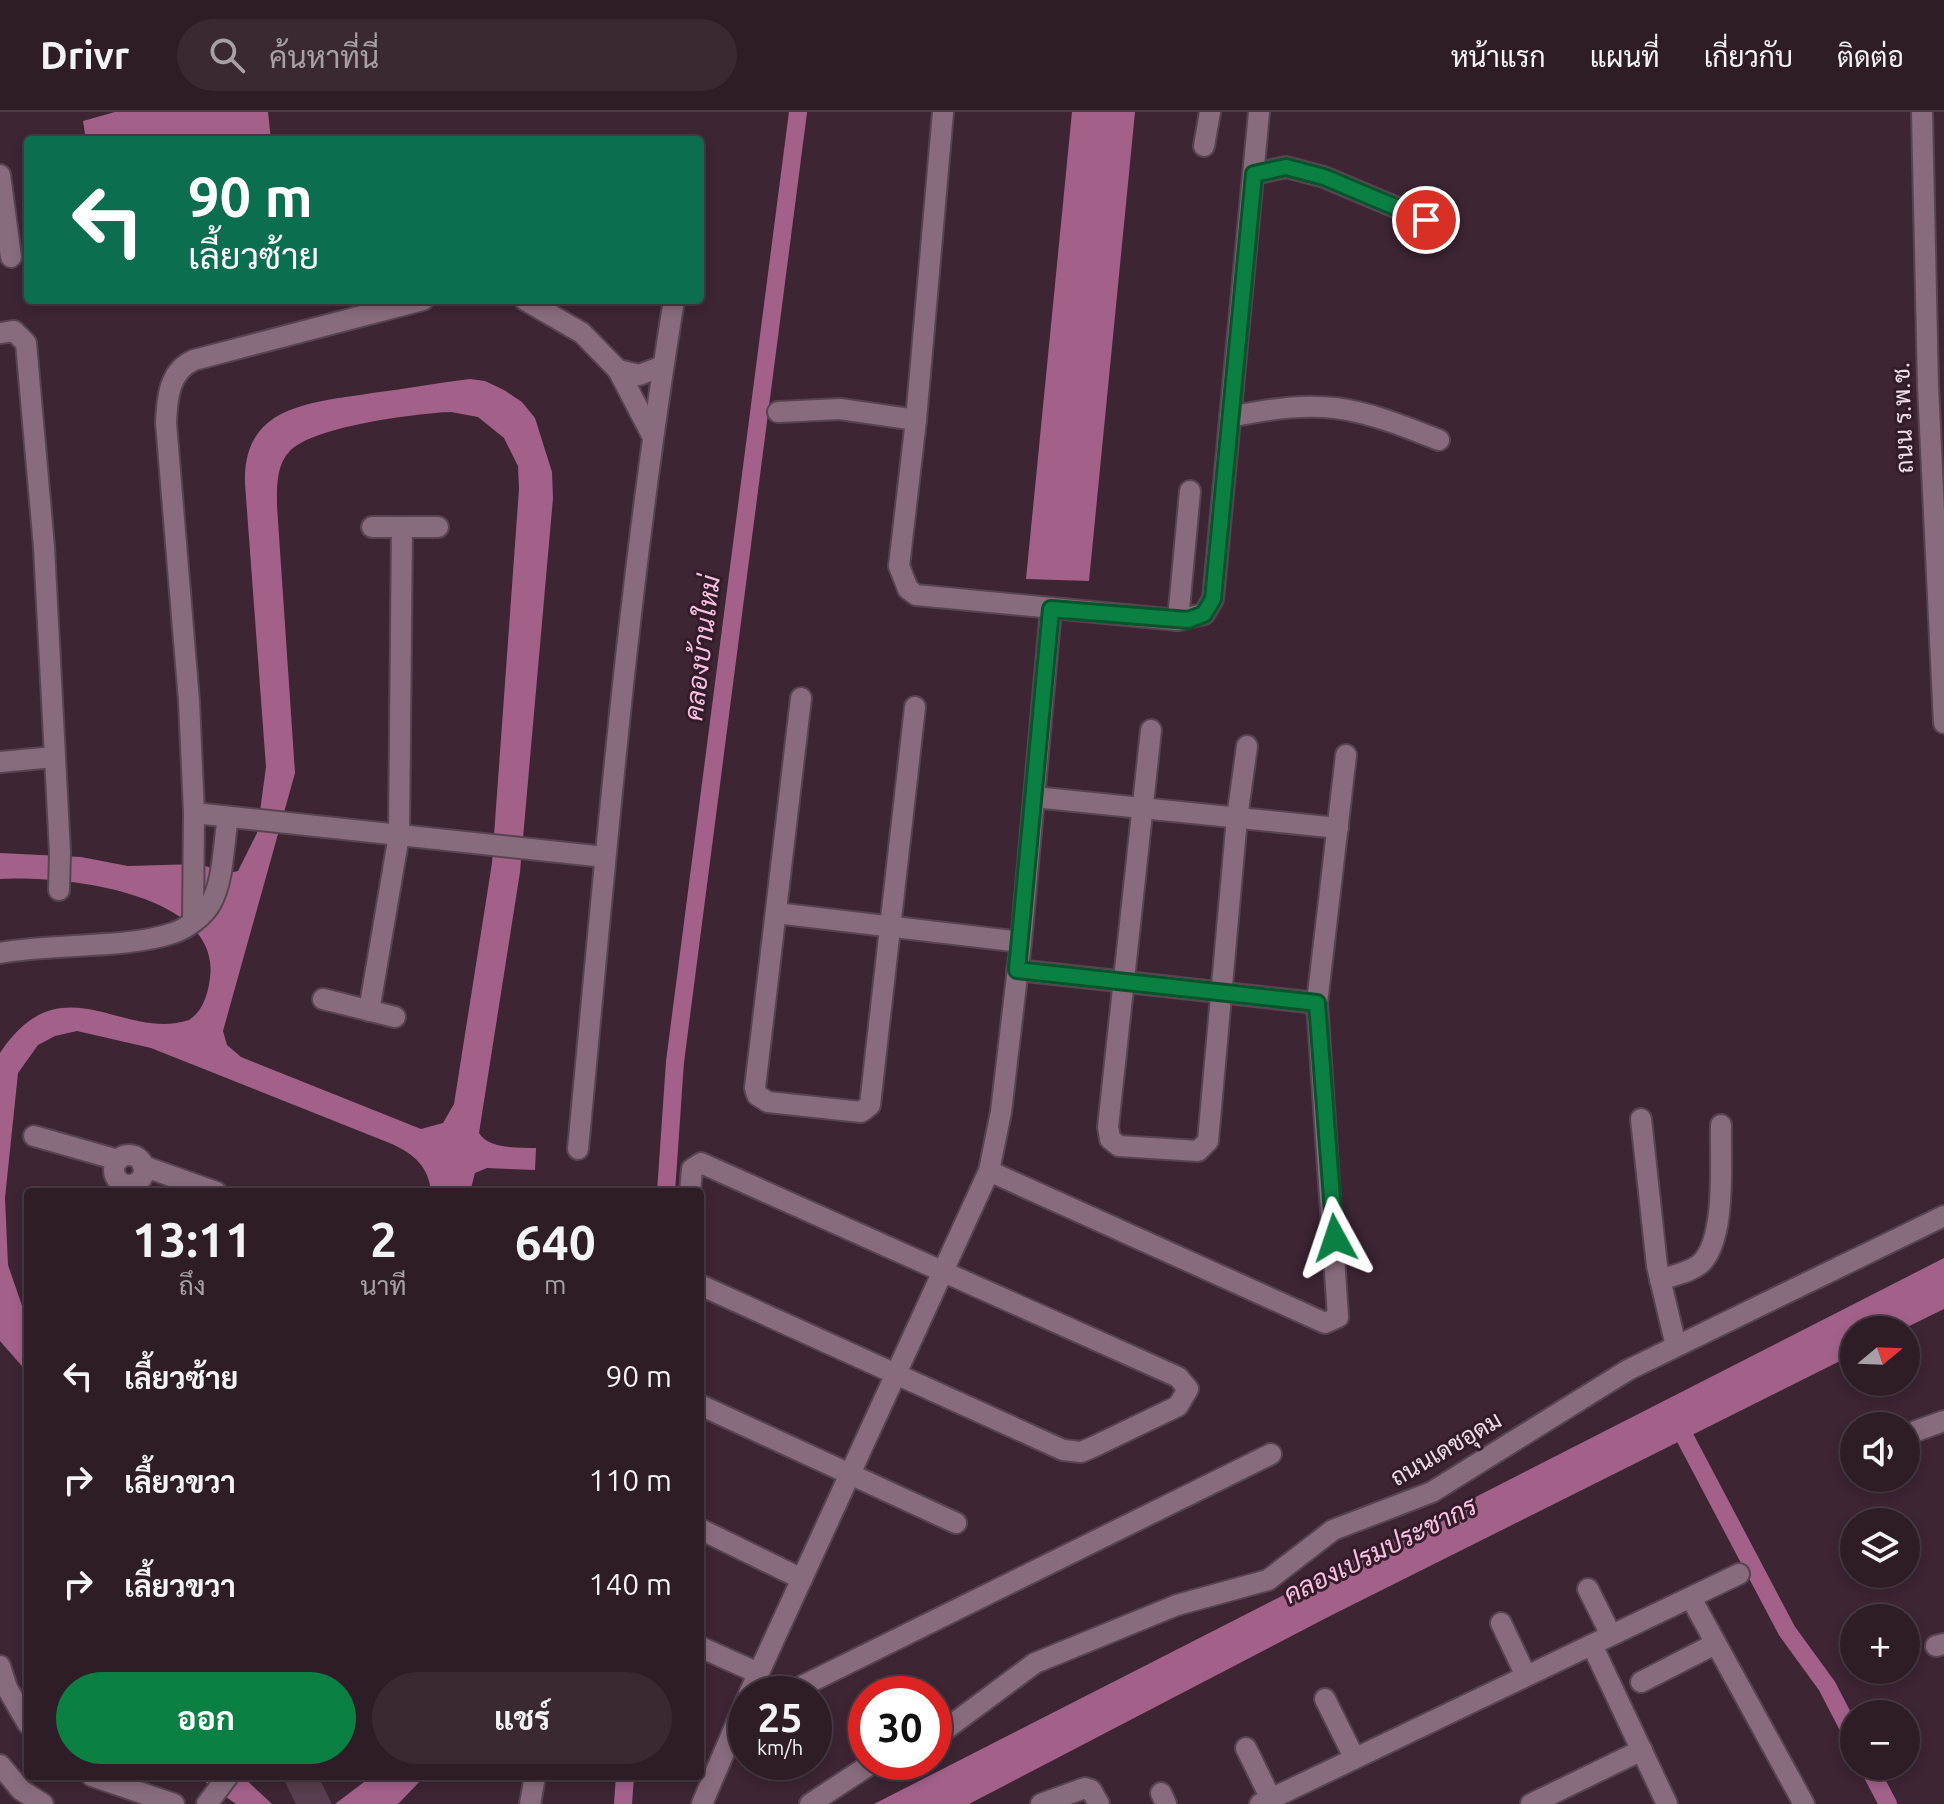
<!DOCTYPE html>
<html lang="th">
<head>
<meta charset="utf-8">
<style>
	body { margin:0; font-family:Ubuntu,Sarabun,sans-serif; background:#3a2933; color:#f1f3f6; height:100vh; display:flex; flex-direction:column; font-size:30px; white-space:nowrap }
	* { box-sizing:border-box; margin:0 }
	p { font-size:26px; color:#a7a1a7 }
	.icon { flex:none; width:44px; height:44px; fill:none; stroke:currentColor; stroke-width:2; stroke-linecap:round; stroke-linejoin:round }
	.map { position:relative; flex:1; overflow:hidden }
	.drawer { position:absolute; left:24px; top:1076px; width:680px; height:592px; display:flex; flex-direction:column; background:#2e1c27; border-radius:8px; box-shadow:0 4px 12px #0003,0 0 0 2px #493a44 }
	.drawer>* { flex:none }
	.guide { position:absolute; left:24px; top:24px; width:680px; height:168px; border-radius:8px; box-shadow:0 4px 12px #0003,0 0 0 2px #493a44; background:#0b6e4f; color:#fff; overflow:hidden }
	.needle { width:52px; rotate:71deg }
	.controls { position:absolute; left:1840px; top:1204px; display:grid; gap:16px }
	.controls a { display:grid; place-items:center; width:80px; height:80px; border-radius:50%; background:#2e1c27; box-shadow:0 4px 12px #0003,0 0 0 2px #493a44; font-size:40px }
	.speed { position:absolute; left:728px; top:1564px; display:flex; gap:16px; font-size:40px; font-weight:700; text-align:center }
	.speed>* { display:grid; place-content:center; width:104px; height:104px; border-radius:50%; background:#2e1c27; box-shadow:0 4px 12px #0003,0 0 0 2px #493a44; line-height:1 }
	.speed small { font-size:20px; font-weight:400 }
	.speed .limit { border:12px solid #d22; background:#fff; color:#111 }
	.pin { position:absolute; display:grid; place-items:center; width:68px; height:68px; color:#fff; margin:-34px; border:4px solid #fff; border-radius:50%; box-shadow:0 2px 8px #0007 }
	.me { position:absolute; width:88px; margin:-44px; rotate:355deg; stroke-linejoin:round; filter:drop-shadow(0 0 6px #0008) }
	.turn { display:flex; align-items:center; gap:28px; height:168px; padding:0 32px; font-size:36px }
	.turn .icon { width:104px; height:104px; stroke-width:2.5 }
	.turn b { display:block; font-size:56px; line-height:68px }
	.eta { display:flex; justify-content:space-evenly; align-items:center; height:136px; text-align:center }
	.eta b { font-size:48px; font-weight:700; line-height:56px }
	.primary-button { display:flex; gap:16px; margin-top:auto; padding:16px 32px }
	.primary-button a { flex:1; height:92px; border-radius:48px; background:#0b8043; color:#fff; font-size:32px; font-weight:700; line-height:92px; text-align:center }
	.primary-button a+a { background:#3a2933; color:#f1f3f6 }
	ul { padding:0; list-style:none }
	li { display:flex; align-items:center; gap:24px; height:104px; padding:0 32px }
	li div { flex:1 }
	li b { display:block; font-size:30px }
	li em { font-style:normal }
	header { display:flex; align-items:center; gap:48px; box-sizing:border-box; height:112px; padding:0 40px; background:#2e1c27; border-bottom:2px solid #493a44 }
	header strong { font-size:38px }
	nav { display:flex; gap:44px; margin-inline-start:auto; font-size:28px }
	.search { width:560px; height:72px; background:#3a2933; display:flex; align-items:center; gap:20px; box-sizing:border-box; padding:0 28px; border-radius:44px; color:#a7a1a7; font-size:30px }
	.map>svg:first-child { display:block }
</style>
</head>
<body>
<header>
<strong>Drivr</strong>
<div class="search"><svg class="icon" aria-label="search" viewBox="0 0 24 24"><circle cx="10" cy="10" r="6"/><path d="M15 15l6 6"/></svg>ค้นหาที่นี่</div>
<nav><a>หน้าแรก</a><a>แผนที่</a><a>เกี่ยวกับ</a><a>ติดต่อ</a></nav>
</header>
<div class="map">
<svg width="1944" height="1692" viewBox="0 0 1944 1692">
	<rect width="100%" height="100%" fill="#3d2534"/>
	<!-- water -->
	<g fill="#a3618a" fill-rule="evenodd">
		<polygon points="115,0 268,0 271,28 86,28 83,9"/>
		<polygon points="1072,0 1135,0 1089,469 1026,467"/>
		<path d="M470,267L485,269L504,278L522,290L535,306L552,360L553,386L520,760L479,1021C490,1038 518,1035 536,1036L535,1058L487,1056L475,1061L470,1080H431C429,1055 414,1042 392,1032L151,936L77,919L55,924L38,933L18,961L5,1086L8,1153L28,1211V1261L0,1229V941C62,848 122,930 189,908C203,899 208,882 210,866C222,779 58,763 0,767V741L81,745L128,754L198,752L229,761L238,759L257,721L266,655L245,372C242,292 312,291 372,281C405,277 437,271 470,267ZM451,300L478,305L504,326L518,354L519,377L492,751L454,992L443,1011L421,1017L241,945L227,933L223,919L295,661L277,394C277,376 276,354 289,340C310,315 417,301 451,300Z"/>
		<polygon points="1944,1146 1944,1197 1901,1218 1854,1218 1854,1242 1330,1504 969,1692 874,1692"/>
		<polygon points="197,1664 242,1664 272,1692 236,1692"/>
		<polygon points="372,1664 425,1664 398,1692 335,1692"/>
	</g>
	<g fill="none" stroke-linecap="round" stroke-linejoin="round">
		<!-- canal -->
		<g stroke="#a3618a" stroke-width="18">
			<polyline points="666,1080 675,950 798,0"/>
			<polyline points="1681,1318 1787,1519 1827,1574 1854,1626"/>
			<polyline points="1868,1654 1888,1692"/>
			<polyline points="623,1692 625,1664"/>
		</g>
	</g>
	<!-- building -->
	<polygon fill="#583e4e" points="282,1664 318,1664 332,1692 296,1692"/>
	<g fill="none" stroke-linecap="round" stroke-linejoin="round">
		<!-- minor casing -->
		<g stroke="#584451" stroke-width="24">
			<g id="minor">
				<polyline points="943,0 916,308 899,454 908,477 916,483 1178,508 1204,502 1213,487 1259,0"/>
				<polyline points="1922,0 1928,274 1944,611"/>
				<polyline points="1204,34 1210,0"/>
				<polyline points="1254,62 1286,55 1324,65 1426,108"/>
				<polyline points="0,63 11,145"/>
				<path d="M423,188L194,248C169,259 167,286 166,311L189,589L194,701L605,745"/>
				<polyline points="525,188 582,221 618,258 652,323"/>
				<polyline points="0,221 14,219 26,231 44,435 60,741 59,778"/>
				<polyline points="618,258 639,263 663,254"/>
				<polyline points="778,300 840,297 916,308"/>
				<path d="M1230,305C1324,286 1351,293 1439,328"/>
				<polyline points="372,415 438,415"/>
				<polyline points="1178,508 1190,379"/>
				<polyline points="801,586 755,976 757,983 768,990 861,1000 870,993 915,595"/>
				<polyline points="1151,618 1108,1015 1110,1027 1119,1034 1198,1039 1208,1029 1237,706 1247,634"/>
				<polyline points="0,650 54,645"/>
				<polyline points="1034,685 1338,716"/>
				<polyline points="776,801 1021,830"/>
				<polyline points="193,810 194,701"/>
				<path d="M0,841C53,831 126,837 173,821C186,817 204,804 211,791C224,767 223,733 228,706"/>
				<polyline points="1017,858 1317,891"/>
				<polyline points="323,887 395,905"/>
				<polyline points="369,899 399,723 402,415"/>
				<polyline points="1641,1007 1657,1154 1676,1234"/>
				<polyline points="34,1024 118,1048"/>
				<path d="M578,1037C605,754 628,469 674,188"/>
				<circle cx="129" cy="1058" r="15"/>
				<polyline points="143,1054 216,1080"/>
				<polyline points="989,1059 1325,1211 1338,1205 1317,891 1346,643"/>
				<polyline points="690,1080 692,1057 701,1051 1178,1265 1188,1277 1178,1294 1093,1335 1081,1340 1063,1338 700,1173"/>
				<path d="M1660,1168C1673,1163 1689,1161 1700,1152C1727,1128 1720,1048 1721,1013"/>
				<polyline points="700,1293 956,1411"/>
				<polyline points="1916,1319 1944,1309"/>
				<polyline points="700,1417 802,1467"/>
				<polyline points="1588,1477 1611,1523"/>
				<polyline points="1691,1486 1804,1692"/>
				<polyline points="1501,1511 1526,1564"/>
				<polyline points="1592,1533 1667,1692"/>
				<polyline points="1936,1534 1944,1532"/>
				<polyline points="700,1535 758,1561"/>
				<polyline points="0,1554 7,1576 28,1612"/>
				<polyline points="1641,1570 1715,1532"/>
				<polyline points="749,1582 989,1059 1001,1000 1021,830 1051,497"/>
				<polyline points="786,1582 1271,1342"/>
				<polyline points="1325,1587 1354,1645"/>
				<polyline points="934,1626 1035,1551 1177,1493 1268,1468 1333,1418 1432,1380 1628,1258 1944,1104"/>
				<polyline points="1246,1636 1271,1687"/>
				<polyline points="0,1653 21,1678 43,1692"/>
				<polyline points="92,1664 174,1692"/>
				<polyline points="1161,1681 1166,1692"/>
				<polyline points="207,1692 228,1664"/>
				<polyline points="530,1692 535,1664"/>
				<polyline points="702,1692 746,1589"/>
				<polyline points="810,1692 874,1650"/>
				<polyline points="1041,1692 1085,1676 1091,1678 1099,1692"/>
				<polyline points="1260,1692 1739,1462"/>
				<polyline points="1531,1692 1642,1638"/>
			</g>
		</g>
		<!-- minor -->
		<use href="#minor" stroke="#886c7d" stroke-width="20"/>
	</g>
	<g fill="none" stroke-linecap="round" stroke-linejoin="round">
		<!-- route casing -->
		<g stroke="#07532c" stroke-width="20">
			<polyline id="route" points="1335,1126 1317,891 1017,858 1051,497 1188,508 1204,502 1213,487 1254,62 1286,55 1324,65 1426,108"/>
		</g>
		<!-- route -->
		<use href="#route" stroke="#0b8043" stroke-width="14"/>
	</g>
	<g text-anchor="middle" stroke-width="6" stroke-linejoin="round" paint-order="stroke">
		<!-- street labels -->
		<g font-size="24" fill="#efdee8" stroke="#331c2a">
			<text transform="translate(1903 306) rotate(-92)" y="8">ถนน ร.พ.ช.</text>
			<text transform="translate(1446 1337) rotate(-30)" y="8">ถนนเดชอุดม</text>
		</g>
		<!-- water labels -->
		<g font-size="26" font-style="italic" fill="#f9c0e2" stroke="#331c2a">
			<text transform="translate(702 536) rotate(-83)" y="9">คลองบ้านใหม่</text>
			<text transform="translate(1380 1438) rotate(-26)" y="9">คลองเปรมประชากร</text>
		</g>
	</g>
</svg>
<div class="controls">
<a><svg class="needle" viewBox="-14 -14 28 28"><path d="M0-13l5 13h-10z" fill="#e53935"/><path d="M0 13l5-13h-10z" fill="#a7a1a7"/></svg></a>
<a><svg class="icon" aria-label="sound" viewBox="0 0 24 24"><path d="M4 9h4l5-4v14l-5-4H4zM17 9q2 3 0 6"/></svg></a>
<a><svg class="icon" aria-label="layers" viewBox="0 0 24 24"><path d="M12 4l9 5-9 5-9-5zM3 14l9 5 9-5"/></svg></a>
<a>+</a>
<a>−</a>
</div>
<div class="speed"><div>25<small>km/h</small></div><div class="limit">30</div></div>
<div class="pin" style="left:1426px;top:108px;background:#d93025"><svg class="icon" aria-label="arrive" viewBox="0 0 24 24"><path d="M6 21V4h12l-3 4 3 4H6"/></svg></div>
<svg class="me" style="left:1335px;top:1126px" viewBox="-20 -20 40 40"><path d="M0-17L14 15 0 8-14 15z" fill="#0b8043" stroke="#fff" stroke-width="4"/></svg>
<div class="guide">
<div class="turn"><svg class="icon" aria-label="left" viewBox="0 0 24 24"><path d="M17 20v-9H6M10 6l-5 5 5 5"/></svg><div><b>90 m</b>เลี้ยวซ้าย</div></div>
</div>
<section class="drawer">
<div class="eta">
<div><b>13:11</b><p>ถึง</p></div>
<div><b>2</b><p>นาที</p></div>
<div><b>640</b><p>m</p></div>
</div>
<ul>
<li><svg class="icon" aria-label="left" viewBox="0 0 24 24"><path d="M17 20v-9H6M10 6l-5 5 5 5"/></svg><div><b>เลี้ยวซ้าย</b></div><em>90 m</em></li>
<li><svg class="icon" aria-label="right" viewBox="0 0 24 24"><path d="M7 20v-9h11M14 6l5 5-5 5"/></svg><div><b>เลี้ยวขวา</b></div><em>110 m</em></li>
<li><svg class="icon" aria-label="right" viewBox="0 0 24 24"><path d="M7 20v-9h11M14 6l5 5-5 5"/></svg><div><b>เลี้ยวขวา</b></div><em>140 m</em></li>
</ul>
<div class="primary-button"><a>ออก</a><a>แชร์</a></div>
</section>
</div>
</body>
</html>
